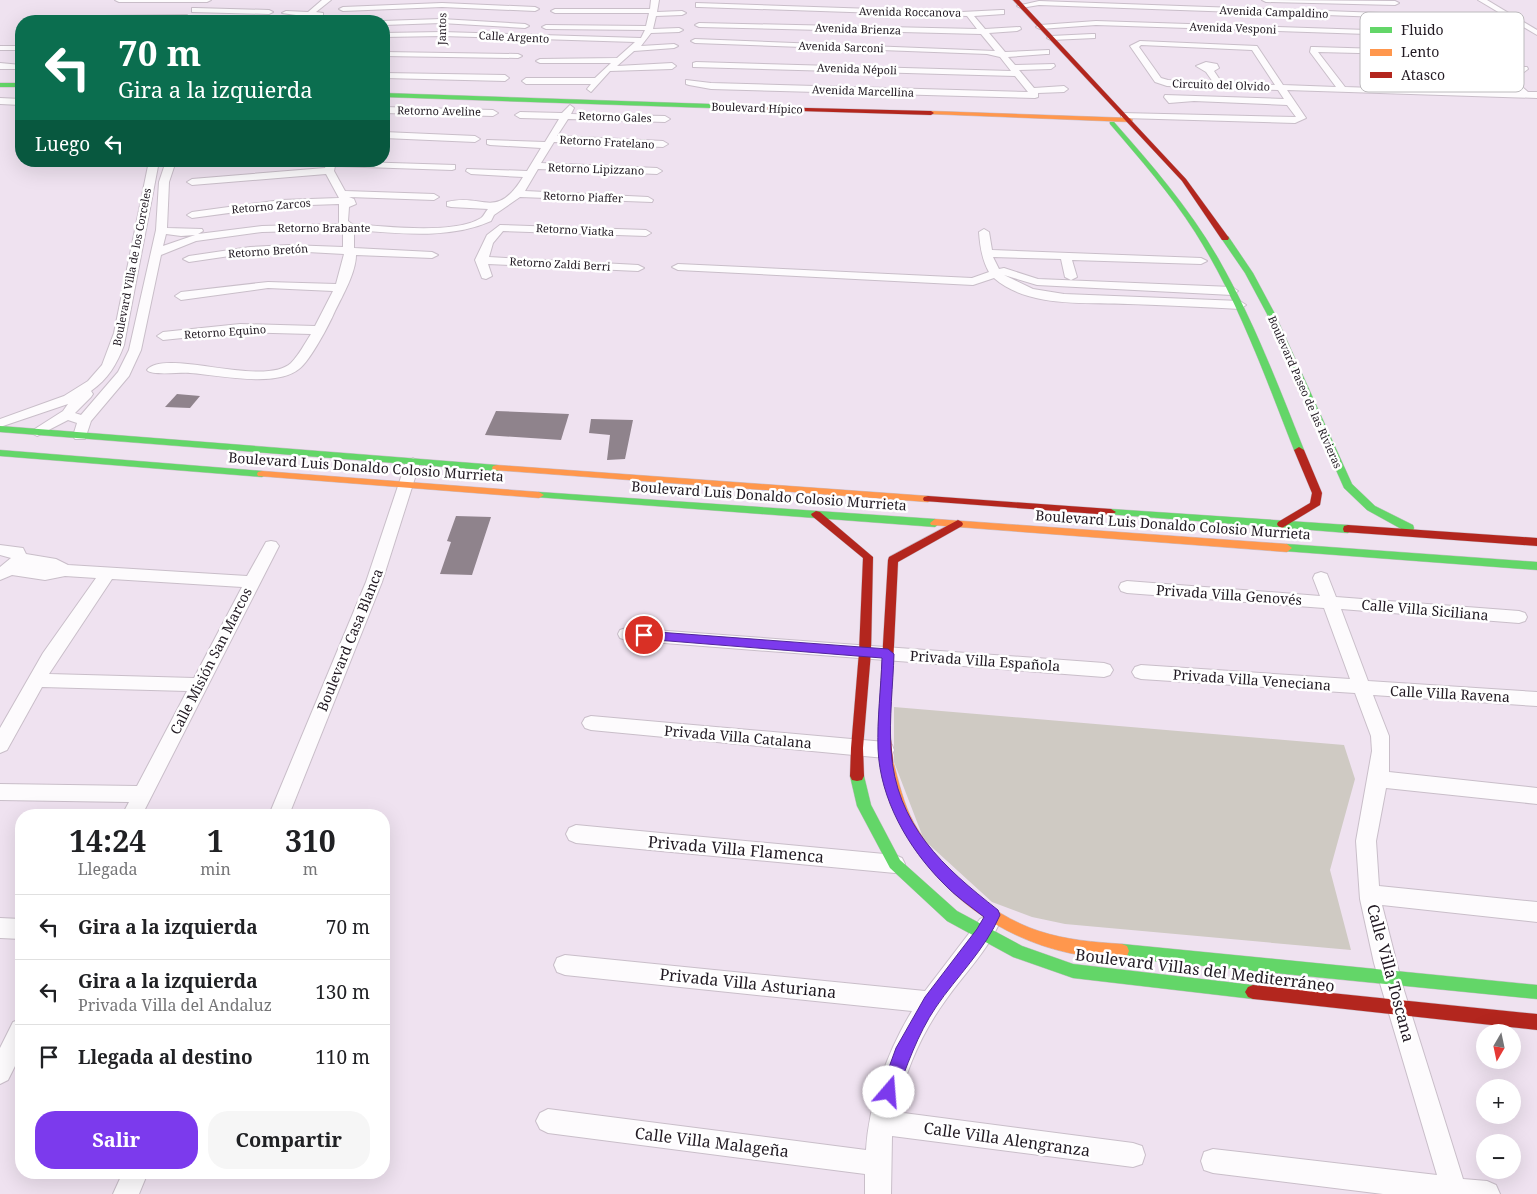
<!DOCTYPE html>
<html lang="es">
<head>
<meta charset="utf-8">
<style>
	body { margin:0; font-family:"Noto Serif",serif; background:#f6f6f6; color:#202124; height:100vh; display:flex; flex-direction:column; font-size:19px; white-space:nowrap }
	* { box-sizing:border-box; margin:0 }
	p { font-size:16px; color:#757577 }
	.icon { flex:none; width:28px; height:28px; fill:none; stroke:currentColor; stroke-width:2; stroke-linecap:round; stroke-linejoin:round }
	.map { position:relative; flex:1; overflow:hidden }
	.sheet { position:absolute; left:15px; top:809px; width:375px; height:370px; display:flex; flex-direction:column; background:#fff; border-radius:20px; box-shadow:0 5px 20px #0002 }
	.sheet>* { flex:none }
	.guide { position:absolute; left:15px; top:15px; width:375px; height:152px; border-radius:20px; box-shadow:0 5px 20px #0002; background:#0b6e4f; color:#fff; overflow:hidden }
	.needle { width:32px; rotate:189deg }
	.fabs { position:absolute; left:1476px; top:1024px; display:grid; gap:10px }
	.fabs a { display:grid; place-items:center; width:45px; height:45px; border-radius:50%; background:#fff; box-shadow:0 5px 20px #0002; font-size:25px }
	.pin { position:absolute; display:grid; place-items:center; width:42px; height:42px; color:#fff; margin:-21px; border:2px solid #fff; border-radius:50%; box-shadow:0 1px 5px #0007 }
	.me { position:absolute; width:55px; margin:-28px; rotate:18deg; stroke-linejoin:round; filter:drop-shadow(0 0 4px #0008) }
	.turn { display:flex; align-items:center; gap:18px; height:105px; padding:0 20px; font-size:22px }
	.turn .icon { width:65px; height:65px; stroke-width:2.5 }
	.turn b { display:block; font-size:35px; line-height:42px }
	.then { display:flex; align-items:center; height:48px; padding:0 20px; background:#0003; gap:10px; font-size:19px }
	.eta { display:flex; justify-content:space-evenly; align-items:center; height:85px; text-align:center }
	.eta b { font-size:30px; font-weight:700; line-height:35px }
	.cta { display:flex; gap:10px; margin-top:auto; padding:10px 20px }
	.cta a { flex:1; height:58px; border-radius:20px; background:#7c3aed; color:#fff; font-size:20px; font-weight:700; line-height:58px; text-align:center }
	.cta a+a { background:#f6f6f6; color:#202124 }
	ul { padding:0; list-style:none }
	li { display:flex; align-items:center; gap:15px; height:65px; padding:0 20px; border-top:1px solid #e0e0e0 }
	li div { flex:1 }
	li b { display:block; font-size:19px }
	li em { font-style:normal }
	.map>svg:first-child { display:block }
</style>
</head>
<body>
<div class="map">
<svg width="1537" height="1194" viewBox="0 0 1537 1194">
	<rect width="100%" height="100%" fill="#efe2f0"/>
	<!-- green -->
	<polygon fill="#cfcac3" points="894,707 1344,745 1355,779 1330,870 1351,950 1065,924 1032,917 992,902 924,840 894,762"/>
	<!-- building -->
	<g fill="#8f838c">
		<polygon points="177,394 200,396 190,408 165,407"/>
		<polygon points="496,411 569,414 561,440 485,435"/>
		<polygon points="591,419 633,420 625,459 607,460 610,435 589,433"/>
		<polygon points="456,516 491,517 472,575 440,574 451,542 447,541"/>
	</g>
	<g fill="none" stroke-linecap="round" stroke-linejoin="round">
		<!-- street casing -->
		<g stroke="#c9bec9" stroke-width="2">
			<g id="street">
				<polygon points="115,0 211,0 207,2 119,2"/>
				<polygon points="322,0 331,0 316,12 323,13 323,17 306,19 303,16 282,13 286,11 308,12"/>
				<polygon points="651,0 659,0 657,12 682,11 686,13 682,15 656,16 653,29 679,28 683,30 679,32 651,33 641,46 674,44 678,46 674,48 634,51 617,66 672,63 676,66 672,69 610,71 591,92 587,89 591,84 526,84 522,81 526,78 595,78 611,63 540,63 536,61 540,59 617,58 635,42 442,36 384,37 384,33 442,32 641,38 645,30 546,29 542,27 546,25 646,26 649,13 555,13 551,11 555,9 650,9"/>
				<polygon points="1262,0 1395,1 1399,3 1395,5 1266,2"/>
				<polygon points="1478,0 1487,0 1537,30 1537,35"/>
				<polygon points="1039,1 1409,14 1413,16 1409,18 1039,5 1021,8 1017,6"/>
				<polygon points="442,3 535,7 539,9 535,11 442,7 343,11 339,9 343,7"/>
				<polygon points="696,3 962,12 1001,10 1004,10 1004,14 974,16 985,29 1020,27 1021,29 1017,31 989,33 1005,52 1049,50 1049,54 1046,54 1008,57 1015,65 1054,64 1055,66 1051,69 1019,70 1034,88 1064,86 1068,89 1064,92 1038,93 1038,97 1035,98 711,89 689,85 686,84 686,80 711,83 1028,92 1015,76 693,67 693,63 696,62 1011,71 1000,57 987,54 695,43 691,41 695,39 995,51 981,34 699,27 695,25 699,23 977,29 967,16 699,7 696,7"/>
				<polygon points="195,8 269,10 273,12 269,14 192,12 192,8"/>
				<polygon points="184,15 187,15 187,19 104,20 100,18 104,16"/>
				<polygon points="441,19 525,24 529,26 525,28 441,23 384,25 384,21 382,21"/>
				<polygon points="1096,21 1427,32 1431,34 1427,36 1096,25 1040,29 1036,27 1040,25"/>
				<polygon points="1092,34 1095,34 1095,38 1051,40 1047,38 1051,36"/>
				<path d="M1140,41L1257,46L1283,85L1336,87L1310,52L1311,47H1314L1481,52L1499,66L1527,67L1528,69L1524,72L1504,71L1528,92H1537V98L1287,90L1306,118L1295,123L1124,118L1121,117V113L1296,117L1287,105L1194,101L1169,103L1164,97L1165,95L1284,99L1278,90L1167,86L1155,82L1130,46ZM1141,45L1252,50L1275,85L1222,83L1214,71L1219,68L1217,64L1206,62L1196,66L1206,72L1213,82L1168,80L1161,78L1139,47ZM1318,52L1479,56L1495,71L1458,70L1454,73L1455,75L1501,76L1517,92L1411,89L1402,78L1403,71L1394,67L1380,71L1395,80L1402,89L1345,87Z"/>
				<rect x="0" y="46" width="21" height="4"/>
				<polygon points="384,52 518,54 522,56 518,58 384,56"/>
				<polygon points="0,63 21,65 21,69 0,69"/>
				<polygon points="384,73 505,75 509,78 505,81 384,78"/>
				<polygon points="0,98 21,99 21,105 0,104"/>
				<path d="M570,105L574,108L571,114L665,116L670,119L665,122L568,119L557,136L663,141L668,144L663,147L554,142L541,163L657,168L662,171L657,174L538,169L525,191L648,197L653,200L652,202L520,197L494,215L491,221C448,240 399,233 354,230V248L432,252L438,255L432,258L356,255C356,272 343,295 335,311C329,325 310,361 299,369C275,388 219,375 190,373C181,372 151,376 147,370C165,348 264,388 291,363C299,355 305,343 311,334L240,332L163,340L157,336L163,332L240,324L315,326L333,291L268,288L181,300L175,296L181,292L268,282L336,284L344,254L289,251L250,253L189,262L183,259L189,256L250,247L289,245L343,247V230L262,232L196,241L161,255L141,350L129,376L91,421L85,439H75L73,436L77,423L68,420L37,436L30,432L63,411L68,404L0,427V419L64,396L88,381L102,365L114,333L149,161H159L124,345C117,364 108,379 91,391L93,394L91,397L75,413L81,415L118,372L129,350L156,230L159,182L166,161H176L169,182L167,228L202,229L203,231L198,234L262,226L339,224V204L281,206L192,218L187,215L192,212L281,200L339,198L326,174L192,185L187,182L192,179L325,168L327,161L455,165V169L452,170L335,166L334,171L345,191L434,194L439,197L434,200L349,197L354,199L356,204L349,207L348,221L352,224C383,226 454,235 481,218C484,216 485,212 488,209L451,207L447,206V202C484,193 496,221 523,177L471,174L466,171L467,169L527,171L541,148L490,145L487,144V140L545,142L559,119L520,118L515,115L520,112L562,113ZM166,234L181,236L195,235L163,246Z"/>
				<polygon points="384,107 493,110 498,113 493,116 384,113"/>
				<polygon points="384,132 475,136 480,139 475,142 384,138"/>
				<polygon points="500,225 646,230 651,233 646,236 503,231 493,243 489,257 638,265 644,268 638,271 488,264 492,276 486,279 482,278 475,260 487,235"/>
				<path d="M984,229L989,232L992,250L1201,258L1207,261L1201,264L1072,260L1077,277L1071,280L1065,277L1061,259L993,257L999,269L1004,268L1038,279L1232,287L1238,291L1232,295L1037,285L1004,275L1033,289L1064,294L1240,301L1246,305L1240,309C1203,307 1166,305 1128,304C1086,302 1028,308 994,278L973,285L678,270L672,267L678,264L972,278L989,272C982,260 980,246 979,232Z"/>
				<polygon points="413,458 420,462 382,582 289,815 269,815 366,582 406,462"/>
				<path d="M271,541L276,542L279,546L142,815H122L129,802L0,800V784L137,786L187,691L42,687L7,750L0,753V728L43,653L96,578L65,576L45,580L12,575L0,580V567L11,558L0,555V545L23,548L26,554L56,559L68,565L247,576L266,542ZM112,579L242,587L194,678L49,674Z"/>
				<polygon points="1321,572 1327,574 1336,597 1519,611 1525,613 1527,617 1525,621 1519,623 1341,609 1368,681 1537,692 1537,706 1373,695 1389,736 1389,772 1537,788 1537,804 1386,788 1376,841 1379,886 1537,902 1537,922 1382,905 1402,984 1463,1179 1487,1181 1496,1185 1500,1194 1383,1194 1213,1173 1204,1170 1201,1161 1204,1152 1213,1149 1437,1175 1374,963 1360,899 1356,841 1372,751 1371,736 1355,693 1141,679 1135,677 1132,672 1135,667 1141,665 1350,679 1324,608 1127,593 1121,591 1119,587 1121,583 1127,581 1320,596 1313,578 1315,574"/>
				<polygon points="626,628 1104,663 1110,665 1113,670 1110,675 1104,677 626,640 620,638 618,634 620,630"/>
				<polygon points="591,716 885,742 892,745 894,750 892,755 885,758 591,730 585,728 582,723 585,718"/>
				<polygon points="576,825 895,855 902,858 905,864 902,870 895,873 576,843 569,840 566,834 569,828"/>
				<path d="M987,916L994,919L998,926C985,954 962,976 945,1001C921,1034 905,1072 896,1112L1133,1143L1142,1146L1145,1155L1142,1164L1133,1167L892,1136L891,1194H865V1174L548,1133L540,1129L536,1121L540,1113L548,1109L866,1150C869,1103 887,1052 912,1011L565,975L557,972L554,965L557,958L565,955L925,991L980,919Z"/>
				<polygon points="0,918 21,919 21,939 0,938"/>
				<polygon points="21,1019 21,1054 8,1080 0,1084 0,1048 13,1022"/>
				<polygon points="123,1172 148,1172 139,1194 113,1194"/>
			</g>
		</g>
		<!-- fast casing -->
		<g stroke="#c9bec9" stroke-width="1">
			<g id="fast">
				<rect x="0" y="83" width="21" height="4"/>
				<polygon points="384,93 768,106 771,108 768,110 384,97"/>
				<path d="M1110,122H1114C1152,165 1189,208 1218,258C1253,319 1278,385 1304,450L1302,452H1296L1294,450C1265,376 1238,300 1195,232C1170,193 1140,159 1110,124Z"/>
				<polygon points="1222,236 1228,236 1253,273 1275,314 1352,484 1375,506 1413,525 1414,528 1413,531 1405,531 1367,510 1344,488 1267,314 1245,273 1221,238"/>
				<polygon points="0,426 497,465 502,468 497,471 0,432"/>
				<polygon points="0,450 262,471 267,474 262,477 0,456"/>
				<polygon points="539,492 935,519 940,523 935,527 535,497 534,495"/>
				<polygon points="1111,509 1348,525 1353,529 1348,533 1107,514 1106,512 1107,510"/>
				<polygon points="1287,544 1537,562 1537,570 1283,551 1282,548"/>
				<polygon points="857,771 862,772 864,776 871,805 900,860 957,911 1022,946 1073,964 1253,985 1258,987 1261,992 1258,997 1253,999 1073,978 1013,957 947,921 890,868 857,806 850,776 852,772"/>
				<polygon points="1122,944 1537,985 1537,999 1122,958 1117,956 1115,951 1117,946"/>
			</g>
		</g>
		<!-- slow casing -->
		<g stroke="#c9bec9" stroke-width="1">
			<g id="slow">
				<polygon points="931,111 1130,118 1133,120 1130,122 929,114 929,112"/>
				<polygon points="497,465 928,496 933,499 928,502 493,470 492,468 493,466"/>
				<polygon points="262,471 539,492 544,495 539,498 258,476 257,474 258,472"/>
				<polygon points="935,519 1287,544 1292,548 1287,552 931,525 930,523"/>
				<path d="M887,756L892,757L893,761C899,782 903,803 914,823C941,870 987,914 1039,931C1066,940 1094,942 1122,944L1127,946L1129,951L1127,956L1122,958C1104,957 1086,957 1069,953C986,935 916,875 888,794C885,784 883,772 881,761L882,757Z"/>
			</g>
		</g>
		<!-- jam casing -->
		<g stroke="#c9bec9" stroke-width="1">
			<g id="jam">
				<polygon points="1013,0 1019,0 1186,179 1229,238 1228,240 1222,240 1182,181"/>
				<polygon points="766,107 931,111 934,113 931,115 768,110 765,108"/>
				<polygon points="1299,447 1304,450 1322,493 1320,505 1282,528 1278,526 1277,524 1278,522 1310,503 1312,493 1294,450"/>
				<polygon points="928,496 1111,509 1116,512 1111,515 924,501 923,499 924,497"/>
				<polygon points="816,511 820,512 873,557 871,652 863,748 864,776 862,780 857,781 852,780 850,776 851,748 859,652 863,558 812,516 811,514"/>
				<polygon points="958,520 962,522 963,524 962,526 898,562 890,728 893,761 892,765 887,766 882,765 881,761 878,728 888,560 889,557"/>
				<polygon points="1348,525 1537,538 1537,546 1344,532 1343,529 1344,526"/>
				<polygon points="1253,985 1537,1014 1537,1030 1253,999 1248,997 1245,992 1248,987"/>
			</g>
		</g>
		<!-- street -->
		<use href="#street" fill="#fdfbfd" fill-rule="evenodd"/>
		<!-- fast -->
		<use href="#fast" fill="#63d668" fill-rule="evenodd"/>
		<!-- slow -->
		<use href="#slow" fill="#ff974d" fill-rule="evenodd"/>
		<!-- jam -->
		<use href="#jam" fill="#b3261e" fill-rule="evenodd"/>
	</g>
	<!-- route -->
	<path fill="#7c3aed" stroke="#51269a" d="M644,631L888,649L894,654C893,685 889,718 891,750C896,825 943,867 998,910L1000,915C985,950 957,976 936,1007C917,1035 907,1066 895,1097L889,1100L883,1097L880,1092L896,1048L925,997L977,929L984,917C970,906 955,896 943,883C908,848 880,799 878,749C877,719 881,688 882,658L644,639L639,635Z"/>
	<g text-anchor="middle" stroke-width="5" stroke-linejoin="round" paint-order="stroke">
		<!-- far-street labels -->
		<g font-size="11" fill="#211922" stroke="#fff">
			<text transform="translate(910 12) rotate(1)" y="4">Avenida Roccanova</text>
			<text transform="translate(1274 12) rotate(2)" y="4">Avenida Campaldino</text>
			<text transform="translate(1233 28) rotate(2)" y="4">Avenida Vesponi</text>
			<text transform="translate(442 29) rotate(-89)" y="4">Jantos</text>
			<text transform="translate(858 29) rotate(2)" y="4">Avenida Brienza</text>
			<text transform="translate(514 37) rotate(3)" y="4">Calle Argento</text>
			<text transform="translate(841 47) rotate(2)" y="4">Avenida Sarconi</text>
			<text transform="translate(857 69) rotate(2)" y="4">Avenida Népoli</text>
			<text transform="translate(1221 85) rotate(2)" y="4">Circuito del Olvido</text>
			<text transform="translate(863 91) rotate(2)" y="4">Avenida Marcellina</text>
			<text transform="translate(757 108) rotate(2)" y="4">Boulevard Hípico</text>
			<text transform="translate(439 111) rotate(1)" y="4">Retorno Aveline</text>
			<text transform="translate(615 117) rotate(2)" y="4">Retorno Gales</text>
			<text transform="translate(607 142) rotate(3)" y="4">Retorno Fratelano</text>
			<text transform="translate(596 169) rotate(2)" y="4">Retorno Lipizzano</text>
			<text transform="translate(583 197) rotate(2)" y="4">Retorno Piaffer</text>
			<text transform="translate(271 206) rotate(-5)" y="4">Retorno Zarcos</text>
			<text x="324" y="232">Retorno Brabante</text>
			<text transform="translate(575 230) rotate(3)" y="4">Retorno Viatka</text>
			<text transform="translate(268 251) rotate(-4)" y="4">Retorno Bretón</text>
			<text transform="translate(560 264) rotate(3)" y="4">Retorno Zaldi Berri</text>
			<text transform="translate(132 267) rotate(-79)" y="4">Boulevard Villa de los Corceles</text>
			<text transform="translate(225 332) rotate(-4)" y="4">Retorno Equino</text>
			<text transform="translate(1305 392) rotate(66)" y="4">Boulevard Paseo de las Rivieras</text>
		</g>
		<!-- street labels -->
		<g font-size="14" fill="#211922" stroke="#fff">
			<text transform="translate(366 467) rotate(4)" y="5">Boulevard Luis Donaldo Colosio Murrieta</text>
			<text transform="translate(769 496) rotate(4)" y="5">Boulevard Luis Donaldo Colosio Murrieta</text>
			<text transform="translate(1173 525) rotate(4)" y="5">Boulevard Luis Donaldo Colosio Murrieta</text>
			<text transform="translate(1229 595) rotate(4)" y="5">Privada Villa Genovés</text>
			<text transform="translate(1425 610) rotate(5)" y="5">Calle Villa Siciliana</text>
			<text transform="translate(350 640) rotate(-68)" y="5">Boulevard Casa Blanca</text>
			<text transform="translate(211 661) rotate(-63)" y="5">Calle Misión San Marcos</text>
			<text transform="translate(985 661) rotate(4)" y="5">Privada Villa Española</text>
			<text transform="translate(1252 680) rotate(4)" y="5">Privada Villa Veneciana</text>
			<text transform="translate(1450 694) rotate(3)" y="5">Calle Villa Ravena</text>
			<text transform="translate(738 737) rotate(5)" y="5">Privada Villa Catalana</text>
		</g>
		<!-- near-street labels -->
		<g font-size="16" fill="#211922" stroke="#fff">
			<text transform="translate(736 849) rotate(5)" y="6">Privada Villa Flamenca</text>
			<text transform="translate(1205 970) rotate(7)" y="6">Boulevard Villas del Mediterráneo</text>
			<text transform="translate(1391 973) rotate(75)" y="6">Calle Villa Toscana</text>
			<text transform="translate(748 983) rotate(6)" y="6">Privada Villa Asturiana</text>
			<text transform="translate(1007 1139) rotate(8)" y="6">Calle Villa Alengranza</text>
			<text transform="translate(712 1142) rotate(7)" y="6">Calle Villa Malageña</text>
		</g>
	</g>
	<!-- legend -->
	<rect x="1360" y="12" width="164" height="80" rx="8" fill="#fff" stroke="#bcbabd" stroke-width="1"/>
	<rect x="1370" y="27" width="22" height="6" fill="#63d668"/>
	<rect x="1370" y="49" width="22" height="7" fill="#ff974d"/>
	<rect x="1370" y="72" width="22" height="6" fill="#b3261e"/>
	<g font-size="14" fill="#211922">
		<text x="1401" y="35">Fluido</text>
		<text x="1401" y="57">Lento</text>
		<text x="1401" y="80">Atasco</text>
	</g>
</svg>
<div class="fabs">
<a><svg class="needle" viewBox="-14 -14 28 28"><path d="M0-13l5 13h-10z" fill="#e53935"/><path d="M0 13l5-13h-10z" fill="#757577"/></svg></a>
<a>+</a>
<a>−</a>
</div>
<div class="pin" style="left:644px;top:635px;background:#d93025"><svg class="icon" aria-label="arrive" viewBox="0 0 24 24"><path d="M6 21V4h12l-3 4 3 4H6"/></svg></div>
<svg class="me" style="left:889px;top:1092px" viewBox="-20 -20 40 40"><circle r="19" fill="#fff"/><path d="M0-13L10 11 0 6-10 11z" fill="#7c3aed"/></svg>
<div class="guide">
<div class="turn"><svg class="icon" aria-label="left" viewBox="0 0 24 24"><path d="M17 20v-9H6M10 6l-5 5 5 5"/></svg><div><b>70 m</b>Gira a la izquierda</div></div>
<div class="then">Luego<svg class="icon" aria-label="left" viewBox="0 0 24 24"><path d="M17 20v-9H6M10 6l-5 5 5 5"/></svg></div>
</div>
<section class="sheet">
<div class="eta">
<div><b>14:24</b><p>Llegada</p></div>
<div><b>1</b><p>min</p></div>
<div><b>310</b><p>m</p></div>
</div>
<ul>
<li><svg class="icon" aria-label="left" viewBox="0 0 24 24"><path d="M17 20v-9H6M10 6l-5 5 5 5"/></svg><div><b>Gira a la izquierda</b></div><em>70 m</em></li>
<li><svg class="icon" aria-label="left" viewBox="0 0 24 24"><path d="M17 20v-9H6M10 6l-5 5 5 5"/></svg><div><b>Gira a la izquierda</b><p>Privada Villa del Andaluz</p></div><em>130 m</em></li>
<li><svg class="icon" aria-label="arrive" viewBox="0 0 24 24"><path d="M6 21V4h12l-3 4 3 4H6"/></svg><div><b>Llegada al destino</b></div><em>110 m</em></li>
</ul>
<div class="cta"><a>Salir</a><a>Compartir</a></div>
</section>
</div>
</body>
</html>
